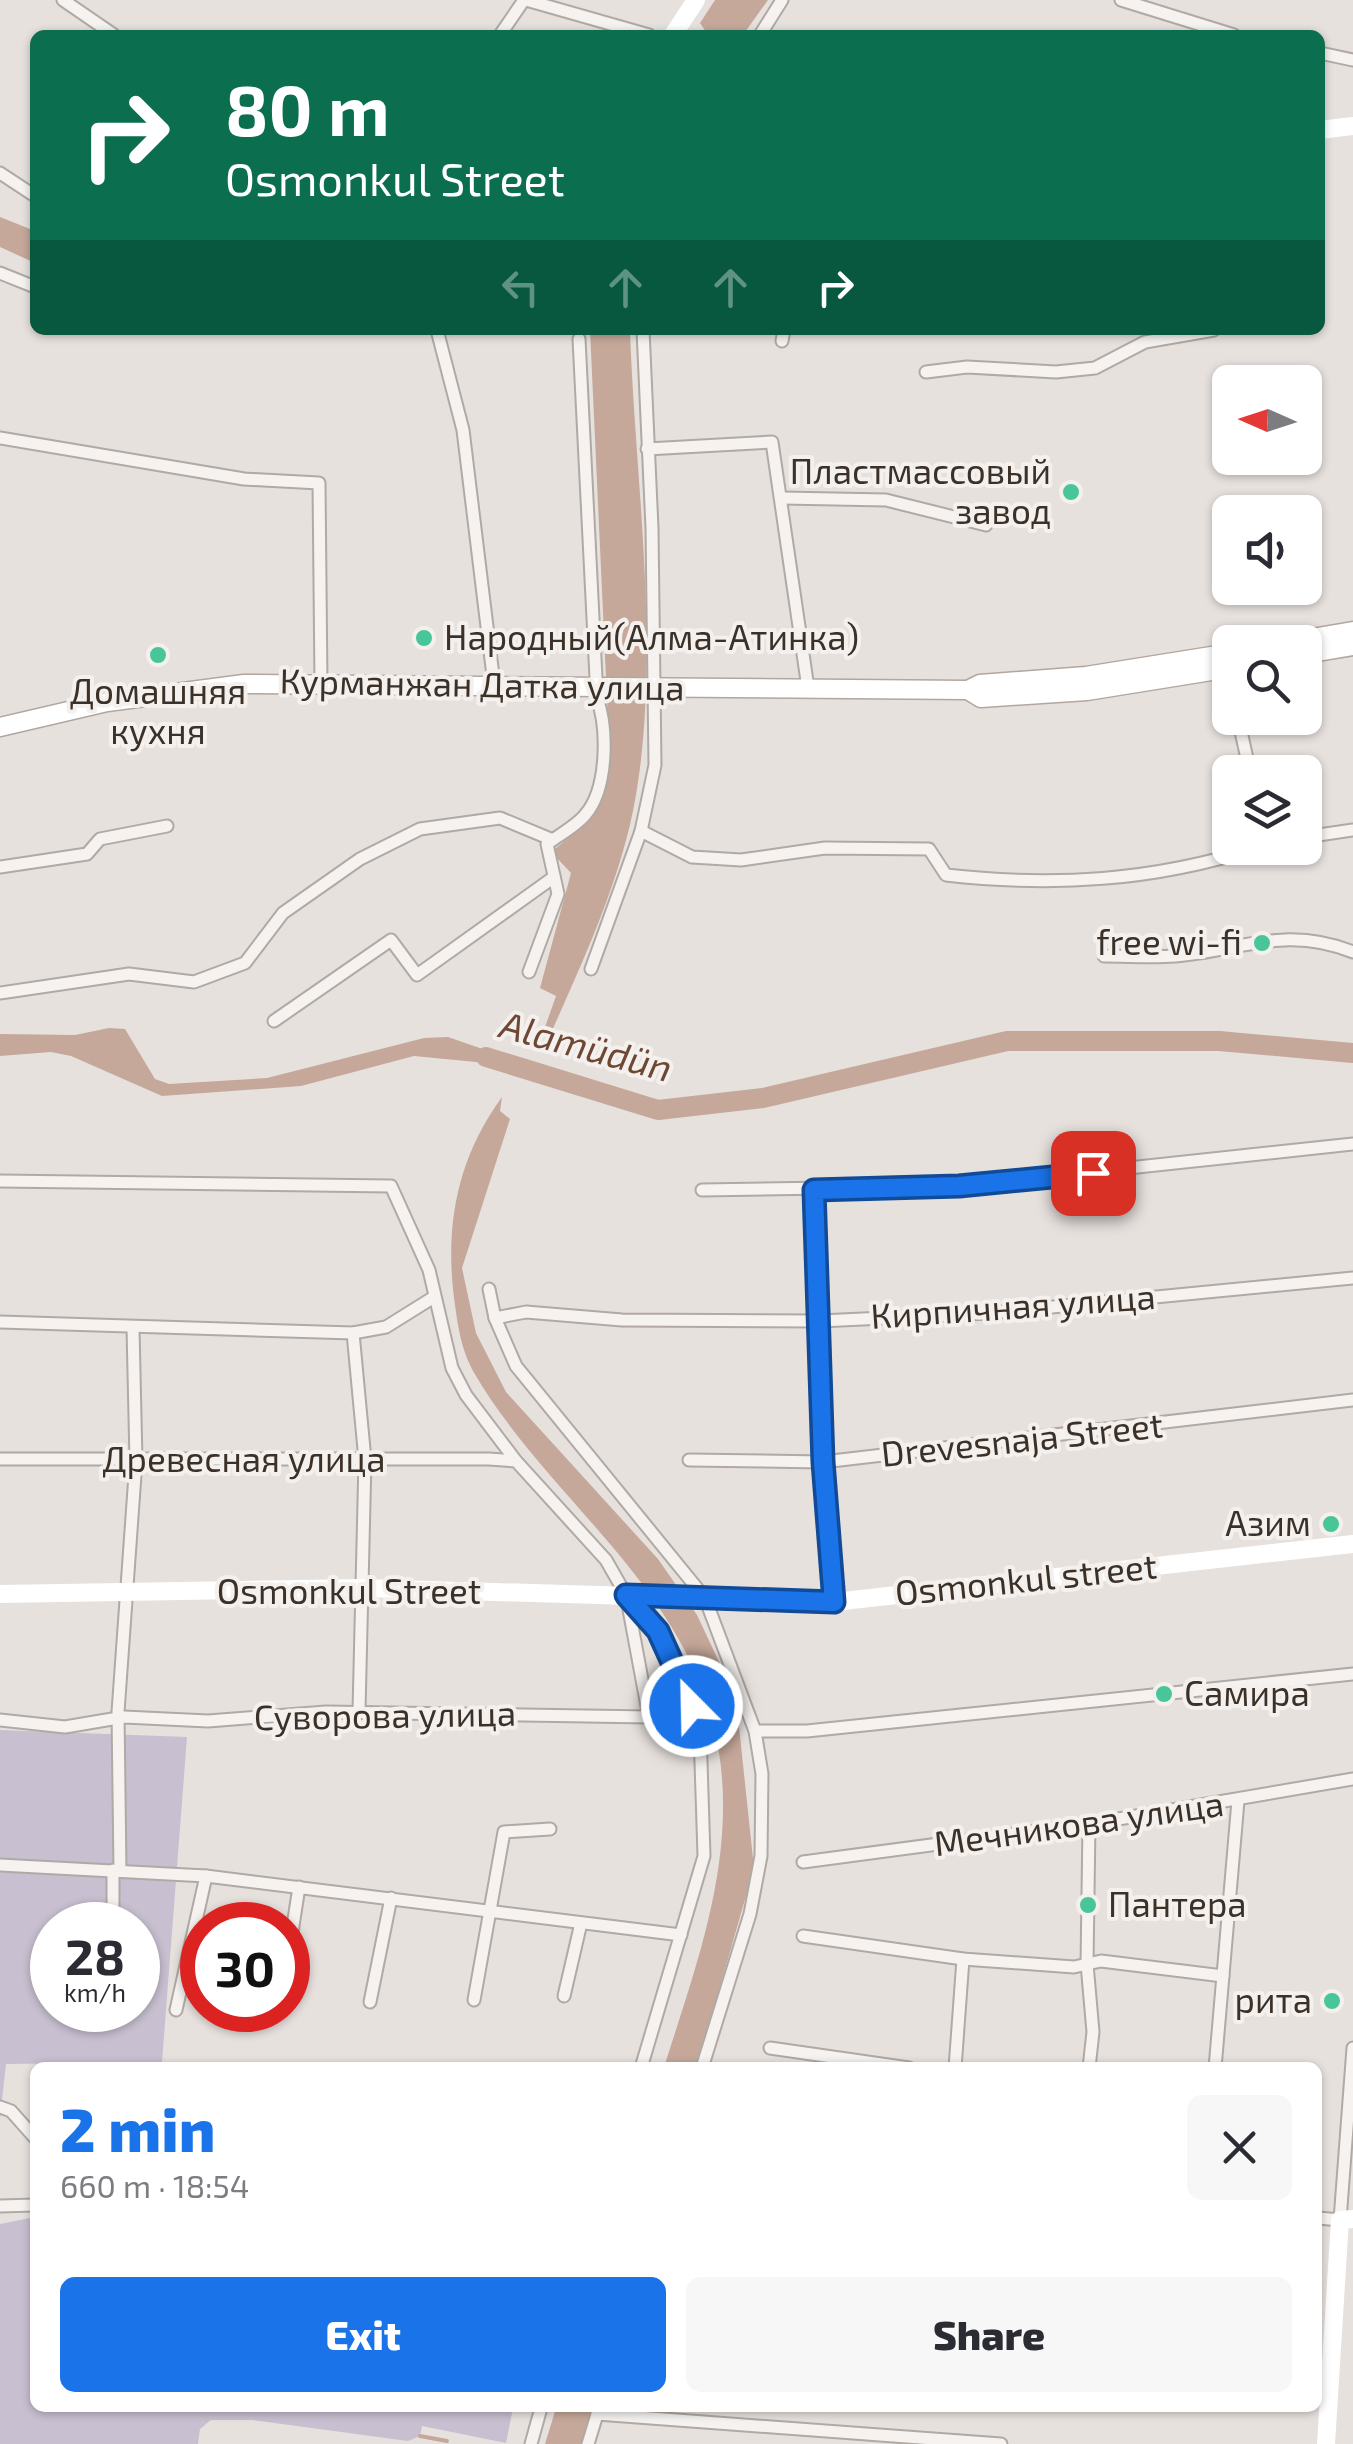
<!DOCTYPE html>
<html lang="en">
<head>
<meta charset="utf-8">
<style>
	body { margin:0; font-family:"Exo 2",sans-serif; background:#f7f7f7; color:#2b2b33; height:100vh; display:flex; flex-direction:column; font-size:38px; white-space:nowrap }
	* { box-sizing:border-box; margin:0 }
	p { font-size:32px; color:#7c7c81 }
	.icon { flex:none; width:55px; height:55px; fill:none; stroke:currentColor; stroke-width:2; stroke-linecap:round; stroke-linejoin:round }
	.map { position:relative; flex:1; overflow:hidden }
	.drawer { position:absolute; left:30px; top:2062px; width:1292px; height:350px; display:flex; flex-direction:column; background:#fff; border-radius:15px; box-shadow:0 2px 8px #0004 }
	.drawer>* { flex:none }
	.top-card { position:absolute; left:30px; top:30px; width:1295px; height:305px; border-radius:15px; box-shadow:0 2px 8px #0004; background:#0b6e4f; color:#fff; overflow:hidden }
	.needle { width:65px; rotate:273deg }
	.tools { position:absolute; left:1212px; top:365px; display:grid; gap:20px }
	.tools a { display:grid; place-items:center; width:110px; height:110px; border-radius:15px; background:#fff; box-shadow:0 2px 8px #0004; font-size:50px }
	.speed { position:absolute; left:30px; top:1902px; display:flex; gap:20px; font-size:50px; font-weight:700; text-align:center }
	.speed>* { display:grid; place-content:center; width:130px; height:130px; border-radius:50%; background:#fff; box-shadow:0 2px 8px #0004; line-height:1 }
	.speed small { font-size:25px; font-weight:400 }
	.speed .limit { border:15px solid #d22; background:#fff; color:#111 }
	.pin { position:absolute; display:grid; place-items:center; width:85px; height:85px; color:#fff; margin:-42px; border-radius:20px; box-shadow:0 5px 15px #0006 }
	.me { position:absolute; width:110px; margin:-55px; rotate:337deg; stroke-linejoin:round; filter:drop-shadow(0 0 8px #0008) }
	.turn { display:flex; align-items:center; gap:35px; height:210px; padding:0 30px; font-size:45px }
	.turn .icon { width:130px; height:130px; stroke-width:2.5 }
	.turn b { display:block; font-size:70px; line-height:85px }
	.lanes { display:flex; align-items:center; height:95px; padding:0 30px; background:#0003; justify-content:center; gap:50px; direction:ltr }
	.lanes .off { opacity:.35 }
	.round { display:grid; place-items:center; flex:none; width:105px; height:105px; border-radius:15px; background:#f7f7f7 }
	.overview { display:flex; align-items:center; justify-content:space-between; height:170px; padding:0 30px }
	h1 { font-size:60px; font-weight:800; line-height:75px; color:#1a73e8 }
	.cta { display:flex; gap:20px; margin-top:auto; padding:20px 30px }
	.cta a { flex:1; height:115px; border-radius:15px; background:#1a73e8; color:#fff; font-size:40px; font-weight:800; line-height:115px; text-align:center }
	.cta a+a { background:#f7f7f7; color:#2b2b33 }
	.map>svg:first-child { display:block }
</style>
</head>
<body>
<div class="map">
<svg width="1353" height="2444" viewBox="0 0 1353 2444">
	<rect width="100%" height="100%" fill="#e7e1de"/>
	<!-- green -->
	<g fill="#c8bfd0" fill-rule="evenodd">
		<path d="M0,1730L187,1737L162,2062L6,2064L0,2118ZM52,1925H138V2010H52Z"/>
		<polygon points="30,2218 35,2218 35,2408 513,2408 506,2443 422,2426 420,2436 408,2441 253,2420 211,2420 200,2429 198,2444 0,2444 0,2224"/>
	</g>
	<!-- water -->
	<g fill="#c5a89a">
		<polygon points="715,0 768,0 743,35 708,35 700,23"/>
		<polygon points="0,217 35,231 35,263 0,247"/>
		<path d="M590,330H630C635,483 663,660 633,811C617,888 583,961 551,1033L544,1030L556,996L540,988L571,873L554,855L555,849L587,822L604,762L608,721Z"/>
		<polygon points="109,1028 125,1029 155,1079 169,1084 267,1078 424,1038 448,1037 514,1060 508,1070 486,1063 414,1056 301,1086 162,1096 71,1056 51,1052 0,1056 0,1034 75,1035"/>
		<path d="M502,1097L500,1111L510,1119L462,1268L476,1333L506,1392L658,1559L697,1615L721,1666L738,1717L754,1868L697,2067H664C700,1954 744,1839 712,1719C673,1576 544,1494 473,1371C462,1351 458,1328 455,1305C444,1229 456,1160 502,1097Z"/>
		<polygon points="556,2408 593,2408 581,2444 545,2444"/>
	</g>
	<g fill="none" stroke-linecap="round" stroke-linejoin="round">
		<!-- stream -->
		<polyline stroke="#c5a89a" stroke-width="4" points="420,2436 447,2441"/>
		<!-- river -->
		<polyline stroke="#c5a89a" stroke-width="20" points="486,1057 658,1110 763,1098 1007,1041 1219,1041 1353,1053"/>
		<!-- street casing -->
		<g stroke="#b0a9a4" stroke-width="15">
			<g id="street">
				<polyline points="63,0 114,35"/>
				<polyline points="526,0 649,35"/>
				<polyline points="1121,0 1234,35"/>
				<polyline points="500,35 524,0"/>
				<polyline points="760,35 782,0"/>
				<polyline points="1320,53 1353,60"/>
				<polyline points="0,173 35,196"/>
				<polyline points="0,273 35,287"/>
				<polyline points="437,330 463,430 494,684"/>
				<polyline points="782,341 784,330"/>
				<polyline points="926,372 967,367 1056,372 1095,368 1145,342 1214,330"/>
				<polyline points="0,438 244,479 319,483 321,683"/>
				<polyline points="647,449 772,442 808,688"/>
				<polyline points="783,498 886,500 986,525"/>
				<polyline points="1238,718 1250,772"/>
				<path d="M641,831L692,857L741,860L825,848L929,849L946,875C1053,887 1154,881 1256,848"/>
				<polyline points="1305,837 1353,830"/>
				<polyline points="0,867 87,854 100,839 167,826"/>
				<path d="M1104,956C1128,956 1152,958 1175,956C1243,950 1286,925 1353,952"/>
				<polyline points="591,969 641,831 655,765 652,528 643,330"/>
				<path d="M529,972L558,894L547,844C559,835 576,826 585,815C608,789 608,729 597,698L579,339"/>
				<polyline points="0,993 129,974 194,982 245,963 283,913 360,859 420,829 500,818 553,840"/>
				<polyline points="274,1021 391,940 417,975 554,877"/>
				<polyline points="0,1181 391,1186 429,1270 452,1368 466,1395 516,1461"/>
				<polyline points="702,1190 959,1186 1353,1144"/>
				<polyline points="815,1190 823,1462 834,1602"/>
				<polyline points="489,1289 495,1318 516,1366 705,1598 755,1731 762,1774 761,1856 750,1914 702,2068"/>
				<polyline points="495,1318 526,1312 622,1320 820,1321 990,1313 1353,1278"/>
				<polyline points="0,1322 353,1333 386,1327 434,1297"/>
				<polyline points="353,1333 365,1460 359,1711"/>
				<polyline points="0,1459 489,1459 516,1461 606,1560 626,1595 658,1631 683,1682 700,1731 704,1856 641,2068"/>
				<polyline points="689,1460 823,1462 1353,1400"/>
				<polyline points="0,1720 65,1727 124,1717 208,1721 326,1712 649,1717 627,1599"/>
				<polyline points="755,1731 807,1731 1353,1674"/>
				<polyline points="1089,1824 1087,1964 1093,2032 1089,2068"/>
				<polyline points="803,1862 1089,1824 1353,1779"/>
				<polyline points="0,1865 206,1876"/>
				<polyline points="120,1871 118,1712 136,1461 133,1328"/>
				<polyline points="113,1925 113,1870"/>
				<polyline points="803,1936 963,1959 1074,1967 1101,1961 1223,1976"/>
				<polyline points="288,1958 299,1887"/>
				<polyline points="564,1996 581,1923"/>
				<polyline points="474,2000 504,1832 550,1829"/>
				<polyline points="370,2002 391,1898"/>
				<polyline points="176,2010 206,1876 681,1935"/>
				<polyline points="770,2048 909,2068"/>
				<polyline points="955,2068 963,1959"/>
				<polyline points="1215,2068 1238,1801"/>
				<polyline points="0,2107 11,2111 35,2138"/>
				<polyline points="0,2206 35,2205"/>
				<polyline points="1318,2218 1340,2220 1353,2048"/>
				<polyline points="597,2414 1001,2444"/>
				<polyline points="531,2444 541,2408"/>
				<polyline points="588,2444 599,2408"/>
			</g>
		</g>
		<!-- primary casing -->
		<g stroke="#b2a69e" stroke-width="21">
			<g id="primary">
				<polyline points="1288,642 1353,631"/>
				<polyline points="1305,654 1353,646"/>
				<polyline points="968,690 981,698 1087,691 1230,668"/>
				<polyline points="0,727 107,702 244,684 968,690 980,684 1086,676 1230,653"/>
			</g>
		</g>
		<!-- street -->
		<use href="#street" stroke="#f5f2f0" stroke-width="11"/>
		<!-- secondary -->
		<g stroke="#fff" stroke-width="18">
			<polyline points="673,35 696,0"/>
			<polyline points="1320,130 1353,126"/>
			<polyline points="0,1594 362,1588 834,1602 1353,1544"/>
			<polyline points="1326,2444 1340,2220 1353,2219"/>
		</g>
		<!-- primary -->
		<use href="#primary" stroke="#fff" stroke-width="18"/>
	</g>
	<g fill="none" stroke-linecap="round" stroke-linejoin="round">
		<!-- route casing -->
		<g stroke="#114b97" stroke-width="25">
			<polyline id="route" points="692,1706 658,1631 626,1595 834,1602 823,1462 814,1190 959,1186 1093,1173"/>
		</g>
		<!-- route -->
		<use href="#route" stroke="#1a73e8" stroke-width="18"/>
	</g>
	<!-- markers -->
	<g fill="#48c699" stroke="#f4f0ed" stroke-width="4">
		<circle cx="1071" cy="492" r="10"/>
		<circle cx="424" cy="638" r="10"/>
		<circle cx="158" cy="655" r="10"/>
		<circle cx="1262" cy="943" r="10"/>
		<circle cx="1331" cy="1524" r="10"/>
		<circle cx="1164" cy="1694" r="10"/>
		<circle cx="1088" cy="1905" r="10"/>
		<circle cx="1332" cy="2001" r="10"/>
	</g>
	<g text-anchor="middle" stroke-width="8" stroke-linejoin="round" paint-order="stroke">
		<!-- poi labels -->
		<g font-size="35" fill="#3c3128" stroke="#f4f0ed" text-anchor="end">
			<text x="1051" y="484">Пластмассовый<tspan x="1051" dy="40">завод</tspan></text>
			<text x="444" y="650" text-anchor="start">Народный(Алма-Атинка)</text>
			<text x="158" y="704" text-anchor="middle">Домашняя<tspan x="158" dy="40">кухня</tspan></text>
			<text x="1242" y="955">free wi-fi</text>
			<text x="1311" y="1536">Азим</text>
			<text x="1184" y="1706" text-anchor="start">Самира</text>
			<text x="1108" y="1917" text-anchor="start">Пантера</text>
			<text x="1312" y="2013">рита</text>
		</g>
		<!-- street labels -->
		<g font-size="35" fill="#3c3128" stroke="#f4f0ed">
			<text transform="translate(482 685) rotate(1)" y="12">Курманжан Датка улица</text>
			<text transform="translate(1013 1307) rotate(-4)" y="12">Кирпичная улица</text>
			<text transform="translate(1022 1440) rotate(-6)" y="12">Drevesnaja Street</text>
			<text x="244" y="1472">Древесная улица</text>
			<text transform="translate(1026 1580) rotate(-6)" y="12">Osmonkul street</text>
			<text x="349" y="1604">Osmonkul Street</text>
			<text transform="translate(385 1716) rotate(-1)" y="12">Суворова улица</text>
			<text transform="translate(1079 1824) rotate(-8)" y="12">Мечникова улица</text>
		</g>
		<!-- water labels -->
		<g font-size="38" font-style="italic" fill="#6e4834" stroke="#f4f0ed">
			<text transform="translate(586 1047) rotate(15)" y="13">Alamüdün</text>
		</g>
	</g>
</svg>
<div class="tools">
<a><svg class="needle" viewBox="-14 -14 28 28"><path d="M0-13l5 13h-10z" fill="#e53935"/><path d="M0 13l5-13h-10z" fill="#7c7c81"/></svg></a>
<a><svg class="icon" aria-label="sound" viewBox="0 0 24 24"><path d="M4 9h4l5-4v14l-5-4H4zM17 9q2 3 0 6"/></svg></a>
<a><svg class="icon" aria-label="search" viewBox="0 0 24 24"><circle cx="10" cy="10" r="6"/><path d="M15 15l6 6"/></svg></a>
<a><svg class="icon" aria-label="layers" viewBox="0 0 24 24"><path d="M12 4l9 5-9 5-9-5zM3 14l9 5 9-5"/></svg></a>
</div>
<div class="speed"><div>28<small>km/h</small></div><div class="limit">30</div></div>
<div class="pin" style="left:1093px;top:1173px;background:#d93025"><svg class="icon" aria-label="arrive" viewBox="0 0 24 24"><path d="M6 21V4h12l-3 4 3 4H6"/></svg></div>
<svg class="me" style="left:692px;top:1706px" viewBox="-20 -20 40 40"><circle r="17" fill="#1a73e8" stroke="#fff" stroke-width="3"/><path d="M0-11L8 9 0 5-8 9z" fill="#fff"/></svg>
<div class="top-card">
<div class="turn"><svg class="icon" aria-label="right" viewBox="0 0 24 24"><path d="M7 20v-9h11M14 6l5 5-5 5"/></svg><div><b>80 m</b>Osmonkul Street</div></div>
<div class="lanes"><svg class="icon off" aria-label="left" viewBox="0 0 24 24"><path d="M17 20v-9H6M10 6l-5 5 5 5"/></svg><svg class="icon off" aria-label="ahead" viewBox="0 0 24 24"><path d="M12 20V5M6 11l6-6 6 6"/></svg><svg class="icon off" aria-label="ahead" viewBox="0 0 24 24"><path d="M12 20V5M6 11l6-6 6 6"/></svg><svg class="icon" aria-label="right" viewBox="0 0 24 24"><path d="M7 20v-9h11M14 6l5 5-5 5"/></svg></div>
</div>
<section class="drawer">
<div class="overview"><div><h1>2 min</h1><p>660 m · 18:54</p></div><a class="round"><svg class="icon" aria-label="close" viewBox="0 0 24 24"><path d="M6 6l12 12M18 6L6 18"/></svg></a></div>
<div class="cta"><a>Exit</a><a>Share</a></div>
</section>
</div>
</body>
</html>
